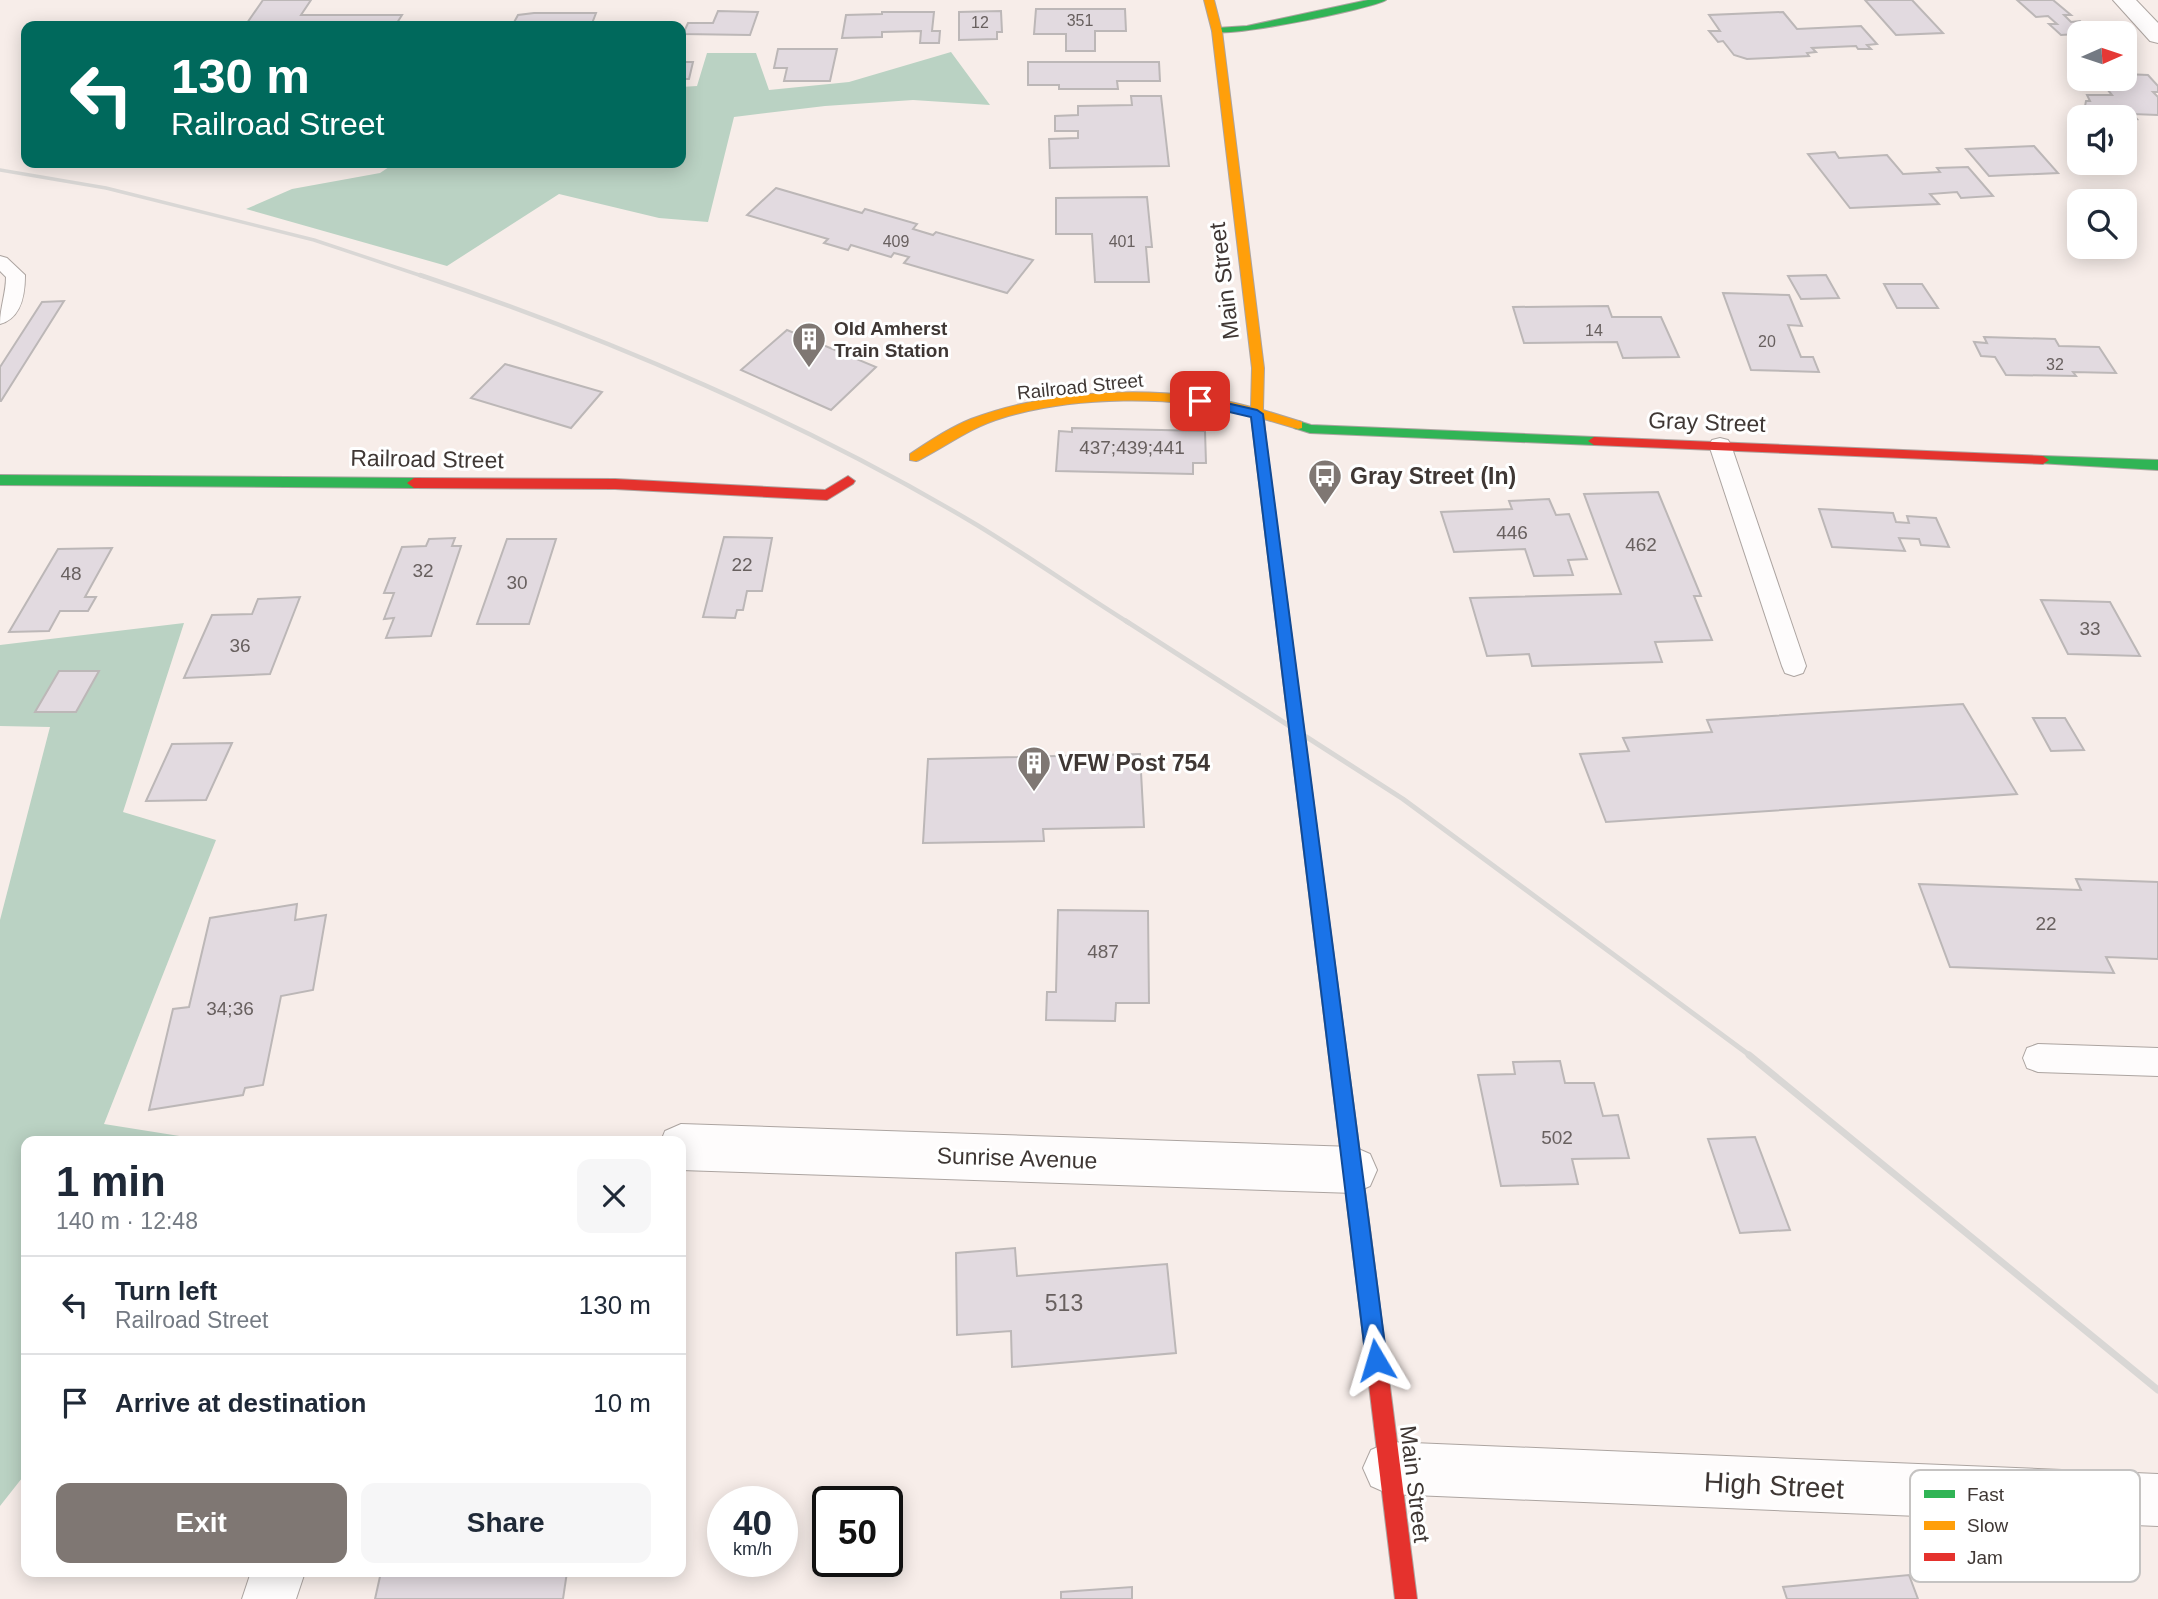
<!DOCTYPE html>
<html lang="en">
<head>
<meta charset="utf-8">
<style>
	body { margin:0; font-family:Helvetica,sans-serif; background:#f6f6f7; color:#1f2937; height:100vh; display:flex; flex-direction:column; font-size:26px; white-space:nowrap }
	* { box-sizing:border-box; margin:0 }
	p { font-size:23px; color:#747a83 }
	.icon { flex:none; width:38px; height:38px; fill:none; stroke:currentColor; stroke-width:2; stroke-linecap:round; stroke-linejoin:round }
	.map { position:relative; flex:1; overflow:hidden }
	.panel { position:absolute; left:21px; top:1136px; width:665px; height:441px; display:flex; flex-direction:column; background:#fff; border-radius:14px; box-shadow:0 4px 18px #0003 }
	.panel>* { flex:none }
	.banner { position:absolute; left:21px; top:21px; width:665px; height:147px; border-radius:14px; box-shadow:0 4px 18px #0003; background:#00695c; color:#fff; overflow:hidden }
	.needle { width:46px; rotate:87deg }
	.controls { position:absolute; left:2067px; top:21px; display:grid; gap:14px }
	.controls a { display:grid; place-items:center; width:70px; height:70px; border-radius:14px; background:#fff; box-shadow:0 4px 18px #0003; font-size:35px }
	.speed { position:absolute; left:707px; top:1486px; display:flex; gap:14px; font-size:35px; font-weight:700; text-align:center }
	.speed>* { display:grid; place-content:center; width:91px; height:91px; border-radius:50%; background:#fff; box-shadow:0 4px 18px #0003; line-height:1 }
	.speed small { font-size:18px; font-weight:400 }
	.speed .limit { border:4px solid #111; border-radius:10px; background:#fff; color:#111 }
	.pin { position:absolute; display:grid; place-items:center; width:60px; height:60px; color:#fff; margin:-30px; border-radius:14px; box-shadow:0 4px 10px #0006 }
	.me { position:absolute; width:77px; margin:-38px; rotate:353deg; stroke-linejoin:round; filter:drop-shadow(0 0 5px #0008) }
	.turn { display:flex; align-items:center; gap:24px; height:147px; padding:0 35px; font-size:32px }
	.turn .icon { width:91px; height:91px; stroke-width:2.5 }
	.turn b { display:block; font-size:49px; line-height:60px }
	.round { display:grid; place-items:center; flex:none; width:74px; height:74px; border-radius:14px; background:#f6f6f7 }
	.headline { display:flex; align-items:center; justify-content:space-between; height:119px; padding:0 35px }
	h1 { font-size:42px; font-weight:700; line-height:52px }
	.action { display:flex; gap:14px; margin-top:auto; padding:14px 35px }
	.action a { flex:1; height:80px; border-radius:14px; background:#7f7773; color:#fff; font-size:28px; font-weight:700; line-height:80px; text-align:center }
	.action a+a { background:#f6f6f7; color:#1f2937 }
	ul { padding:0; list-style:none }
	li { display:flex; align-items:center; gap:21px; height:98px; padding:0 35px; border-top:2px solid #e0e1e3 }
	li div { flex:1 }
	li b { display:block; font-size:26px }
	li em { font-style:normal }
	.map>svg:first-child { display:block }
</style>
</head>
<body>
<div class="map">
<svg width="2158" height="1599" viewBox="0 0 2158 1599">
	<rect width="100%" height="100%" fill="#f7ede9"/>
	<!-- forest -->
	<g fill="#bad2c3">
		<polygon points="951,52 990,105 913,100 825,106 734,117 708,222 659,218 559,194 447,266 246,209 292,189 380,173 395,163 681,163 681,87 697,86 707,53 756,53 769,90 849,82"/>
		<polygon points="184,623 123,812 216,840 104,1124 192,1138 191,1141 26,1141 26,1473 0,1506 0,920 50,727 0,726 0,645"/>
	</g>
	<!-- building -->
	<g fill="#e2dae0" stroke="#bcb7b7" stroke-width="2">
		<polygon points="263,0 311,0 301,15 402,15 395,26 245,26"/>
		<polygon points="1865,0 1912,0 1943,33 1896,35"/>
		<polygon points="2017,0 2053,0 2071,15 2064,15 2071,22 2080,21 2093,33 2061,35 2049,24 2057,24 2048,16 2036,17"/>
		<polygon points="1036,9 1125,9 1126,31 1095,31 1095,51 1066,51 1066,34 1034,34"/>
		<polygon points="718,11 758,12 750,35 683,34 688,23 713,23"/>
		<polygon points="1001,11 1002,32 997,32 997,39 959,40 959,12"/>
		<polygon points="882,12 934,12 932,31 940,31 939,43 920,43 921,31 882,32 882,37 842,38 846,15 882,14"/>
		<polygon points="1783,12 1797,29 1861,26 1877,44 1867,45 1871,49 1858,49 1856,46 1812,48 1816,52 1807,53 1809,56 1747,59 1734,55 1723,41 1718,42 1709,31 1720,31 1709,15"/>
		<polygon points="534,13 596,13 591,26 512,26 518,15"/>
		<polygon points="778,49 837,49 830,81 784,81 787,68 774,68"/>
		<polygon points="681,62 693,62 689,79 681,79"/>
		<polygon points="1028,62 1159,62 1160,81 1117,81 1118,89 1059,89 1059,85 1028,85"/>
		<polygon points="2125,74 2148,75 2158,86 2158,92 2153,92 2158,97 2158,115 2133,114 2137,119 2104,117 2098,110 2085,106 2086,101 2090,101 2087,95 2112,95 2099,79 2124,79 2128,77"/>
		<polygon points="1131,96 1161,96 1169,166 1050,168 1049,139 1078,138 1078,131 1055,131 1055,116 1078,115 1078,106 1132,105"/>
		<polygon points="2034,146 2058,173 1989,176 1966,149"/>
		<polygon points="1835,152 1839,158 1887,155 1903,174 1940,172 1937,168 1968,167 1993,196 1961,198 1957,192 1930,194 1939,204 1850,208 1808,154"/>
		<polygon points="776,188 862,213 865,209 917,224 913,229 933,235 936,232 1033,260 1007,293 904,263 909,257 894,253 891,257 851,245 848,250 824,243 828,239 747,215"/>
		<polygon points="1147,197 1152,247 1146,247 1149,282 1095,282 1092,234 1056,234 1056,198"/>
		<polygon points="1826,275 1839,298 1801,299 1788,276"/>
		<polygon points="1884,284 1922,284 1938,308 1897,308"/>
		<polygon points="1723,293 1789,295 1802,326 1788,325 1801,357 1813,357 1819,372 1751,370"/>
		<polygon points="64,301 1,401 0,401 0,367 42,302"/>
		<polygon points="1608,306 1612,317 1661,317 1679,357 1623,358 1617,342 1524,343 1513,307"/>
		<polygon points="787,330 876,367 831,410 741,370"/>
		<polygon points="1984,337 2055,339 2059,346 2099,347 2116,373 2073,372 2076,376 2006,375 1995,357 1981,356 1974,342 1987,343"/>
		<polygon points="505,364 602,392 571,428 471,398"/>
		<polygon points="1072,428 1205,431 1206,463 1193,463 1193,474 1056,471 1059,431 1072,432"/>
		<polygon points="1658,492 1701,596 1694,596 1712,640 1655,642 1662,662 1532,666 1529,654 1487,656 1470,598 1621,594 1584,494"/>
		<polygon points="1549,499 1556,515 1569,514 1587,559 1568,560 1573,575 1534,576 1525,549 1454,552 1441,512 1512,509 1509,501"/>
		<polygon points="1819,509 1893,513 1896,522 1909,523 1907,516 1936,518 1949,547 1921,545 1919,539 1899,538 1905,551 1832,547"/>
		<polygon points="724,537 772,538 762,591 747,591 743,610 737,610 735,618 703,617"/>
		<polygon points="455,538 452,546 461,546 431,636 386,638 394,618 384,619 394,593 384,593 402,547 426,546 429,539"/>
		<polygon points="507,539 556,539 529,624 477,624"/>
		<polygon points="112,548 85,597 96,597 88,611 60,611 49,631 9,632 58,549"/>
		<polygon points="300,597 270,674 184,678 212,615 252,614 258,599"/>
		<polygon points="2041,600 2110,602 2140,656 2068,654"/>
		<polygon points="59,671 99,671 76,712 35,712"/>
		<polygon points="1963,704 2017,794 1606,822 1580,754 1629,751 1623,738 1712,732 1707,720"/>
		<polygon points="2033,718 2065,718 2084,750 2051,751"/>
		<polygon points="232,743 206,800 146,801 172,744"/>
		<polygon points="1140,754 1144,827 1043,829 1044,841 923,843 928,759"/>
		<polygon points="2076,879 2158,882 2158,959 2106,957 2114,973 1950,967 1919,884 2081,890"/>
		<polygon points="297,904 295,920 326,915 313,990 281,996 263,1085 245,1088 243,1095 149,1110 173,1009 189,1007 210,918"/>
		<polygon points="1058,910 1148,911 1149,1003 1116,1003 1115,1021 1046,1020 1047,992 1056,992"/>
		<polygon points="1560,1061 1565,1083 1594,1083 1603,1116 1618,1115 1629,1158 1572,1159 1578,1184 1501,1186 1478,1075 1515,1074 1513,1062"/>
		<polygon points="1755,1137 1790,1230 1740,1233 1708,1139"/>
		<polygon points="1015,1248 1017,1276 1167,1264 1176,1353 1012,1367 1011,1331 957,1335 956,1253"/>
		<polygon points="381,1572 567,1572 563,1599 375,1599"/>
		<polygon points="1909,1575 1918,1599 1787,1599 1783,1587"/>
		<polygon points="1132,1587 1132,1599 1061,1599 1061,1592"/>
	</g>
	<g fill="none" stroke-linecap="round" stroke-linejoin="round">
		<!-- lane casing -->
		<g stroke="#aca4a0" stroke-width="2">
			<g id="lane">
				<path d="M0,256L7,258L25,275C25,294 22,318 0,324C0,307 6,294 6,277L0,271Z"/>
				<polygon points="1720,438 1728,440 1731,445 1806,666 1803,673 1794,676 1785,673 1782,666 1709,445 1712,440"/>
				<polygon points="2038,1044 2158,1048 2158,1076 2038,1072 2027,1068 2023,1058 2027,1048"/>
			</g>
		</g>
		<!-- street casing -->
		<g stroke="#aca4a0" stroke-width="2">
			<g id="street">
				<polygon points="2113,0 2136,0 2158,23 2158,43 2150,41"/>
				<polygon points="681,1124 1354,1147 1370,1154 1377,1170 1370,1186 1354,1193 681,1170 681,1141 661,1141 665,1131"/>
				<polygon points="1389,1442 2158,1474 2158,1526 1389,1494 1371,1486 1363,1468 1371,1450"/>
				<polygon points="251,1572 305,1572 296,1599 242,1599"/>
			</g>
		</g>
		<!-- fast casing -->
		<g stroke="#aca4a0" stroke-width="2">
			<g id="fast">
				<path d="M1368,0H1386C1371,9 1224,39 1212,31L1217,28L1247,26Z"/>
				<polygon points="1298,421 1311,425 1594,437 1600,441 1594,445 1310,433 1294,428 1294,422"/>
				<polygon points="2043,456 2158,460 2158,470 2038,463 2038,457"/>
				<polygon points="0,475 414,478 421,483 414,488 0,485"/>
			</g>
		</g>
		<!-- slow casing -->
		<g stroke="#aca4a0" stroke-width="2">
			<g id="slow">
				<path d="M1204,0H1214L1222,31L1264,368L1263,410L1302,422V428L1298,429L1264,419L1266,441L1260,445L1254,441L1251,415L1246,414C1172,395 1075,396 1002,418C971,427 948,445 921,459C915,462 916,461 910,460V454C930,441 949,428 971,419C1052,388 1167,384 1251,407L1252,368L1212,31Z"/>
				<polygon points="1312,845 1318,847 1320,852 1371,1237 1368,1244 1361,1247 1354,1244 1351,1237 1304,852 1306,847"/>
			</g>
		</g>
		<!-- jam casing -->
		<g stroke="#aca4a0" stroke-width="2">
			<g id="jam">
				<polygon points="1260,437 1266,441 1320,852 1318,857 1312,859 1306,857 1304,852 1254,441"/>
				<polygon points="1594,437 2043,456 2049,460 2043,464 1594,445 1588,441"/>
				<polygon points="848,476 855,481 853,484 827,500 615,489 414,488 407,483 414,478 615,479 825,490"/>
				<polygon points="1361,1227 1368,1230 1371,1237 1417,1599 1395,1599 1351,1237 1354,1230"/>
			</g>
		</g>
		<!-- lane -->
		<use href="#lane" fill="#fefcfc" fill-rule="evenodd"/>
		<!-- street -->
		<use href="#street" fill="#fefcfc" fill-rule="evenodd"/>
		<!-- fast -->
		<use href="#fast" fill="#30b455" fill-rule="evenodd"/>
		<!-- slow -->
		<use href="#slow" fill="#ff9f0a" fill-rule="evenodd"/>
		<!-- jam -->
		<use href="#jam" fill="#e5322d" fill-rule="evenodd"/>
		<!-- rail-far3 -->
		<polyline stroke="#d9d7d5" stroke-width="3.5" points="0,170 106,188 314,240 425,277"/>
		<!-- rail-far2 -->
		<path stroke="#d9d7d5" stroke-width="4.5" d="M420,275C609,338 806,423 977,525C1028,556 1078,591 1129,623"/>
		<!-- rail-far1 -->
		<polyline stroke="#d9d7d5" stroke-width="5" points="1126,621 1403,799 1752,1057"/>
		<!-- rail -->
		<polyline stroke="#d9d7d5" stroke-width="7" points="1749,1055 2158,1390"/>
	</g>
	<!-- route -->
	<polygon fill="#1a73e8" stroke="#114b97" stroke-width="2" points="1200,397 1257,410 1263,414 1387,1360 1384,1367 1376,1370 1369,1367 1366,1360 1251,417 1195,404 1195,398"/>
	<!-- icons -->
	<defs>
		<g id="building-pin" transform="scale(1.75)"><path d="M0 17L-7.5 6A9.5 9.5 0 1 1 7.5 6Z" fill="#7f7773" stroke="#fff"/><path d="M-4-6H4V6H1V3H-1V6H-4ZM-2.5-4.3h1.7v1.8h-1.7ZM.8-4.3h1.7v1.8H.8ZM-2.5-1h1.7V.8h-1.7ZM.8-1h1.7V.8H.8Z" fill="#fff"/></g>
		<g id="bus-pin" transform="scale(1.75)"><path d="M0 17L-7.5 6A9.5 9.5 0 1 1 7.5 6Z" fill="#7f7773" stroke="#fff"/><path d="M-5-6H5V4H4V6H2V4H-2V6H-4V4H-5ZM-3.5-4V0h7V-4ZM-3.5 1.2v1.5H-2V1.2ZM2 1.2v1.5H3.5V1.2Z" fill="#fff"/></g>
	</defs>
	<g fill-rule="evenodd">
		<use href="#building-pin" x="809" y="339"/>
		<use href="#bus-pin" x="1325" y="476"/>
		<use href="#building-pin" x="1034" y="763"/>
	</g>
	<g text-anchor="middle" stroke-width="6" stroke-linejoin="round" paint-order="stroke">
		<!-- far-number labels -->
		<g font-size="16" fill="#68605f">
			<text x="1080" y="26">351</text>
			<text x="980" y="28">12</text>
			<text x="896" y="247">409</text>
			<text x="1122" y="247">401</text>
			<text x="1594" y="336">14</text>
			<text x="1767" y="347">20</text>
			<text x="2055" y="370">32</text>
		</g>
		<!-- far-poi labels -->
		<g font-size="19" font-weight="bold" fill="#3f3734" stroke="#fff" text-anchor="start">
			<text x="834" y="335">Old Amherst<tspan x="834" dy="22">Train Station</tspan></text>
		</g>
		<!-- far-street labels -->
		<g font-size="19" fill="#3f3734" stroke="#fff">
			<text transform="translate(1080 386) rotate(-6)" y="7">Railroad Street</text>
		</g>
		<!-- number labels -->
		<g font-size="19" fill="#68605f">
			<text x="1132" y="454">437;439;441</text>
			<text x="1512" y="539">446</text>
			<text x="1641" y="551">462</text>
			<text x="742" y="571">22</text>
			<text x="423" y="577">32</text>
			<text x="71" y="580">48</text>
			<text x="517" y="589">30</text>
			<text x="2090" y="635">33</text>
			<text x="240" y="652">36</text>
			<text x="2046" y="930">22</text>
			<text x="1103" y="958">487</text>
			<text x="230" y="1015">34;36</text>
			<text x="1557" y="1144">502</text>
		</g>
		<!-- street labels -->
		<g font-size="23" fill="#3f3734" stroke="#fff">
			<text transform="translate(1224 281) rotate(-97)" y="8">Main Street</text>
			<text transform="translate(1707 422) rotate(2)" y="8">Gray Street</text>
			<text transform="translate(427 459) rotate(1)" y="8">Railroad Street</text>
			<text transform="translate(1017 1158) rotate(2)" y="8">Sunrise Avenue</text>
			<text transform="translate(1415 1484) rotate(83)" y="8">Main Street</text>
		</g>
		<!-- poi labels -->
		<g font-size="23" font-weight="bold" fill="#3f3734" stroke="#fff" text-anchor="start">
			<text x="1350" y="484">Gray Street (In)</text>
			<text x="1058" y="771">VFW Post 754</text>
		</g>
		<!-- near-number labels -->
		<g font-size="23" fill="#68605f">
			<text x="1064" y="1311">513</text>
		</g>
		<!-- near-street labels -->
		<g font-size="28" fill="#3f3734" stroke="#fff">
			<text transform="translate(1774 1485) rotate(3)" y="10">High Street</text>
		</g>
	</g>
	<!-- legend -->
	<rect x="1910" y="1470" width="230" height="112" rx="10" fill="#fff" stroke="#c5c3c2" stroke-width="2"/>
	<rect x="1924" y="1490" width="31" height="8" fill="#30b455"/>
	<rect x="1924" y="1521" width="31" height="9" fill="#ff9f0a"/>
	<rect x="1924" y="1553" width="31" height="8" fill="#e5322d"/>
	<g font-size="19" fill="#3f3734">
		<text x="1967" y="1501">Fast</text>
		<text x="1967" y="1532">Slow</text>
		<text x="1967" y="1564">Jam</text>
	</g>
</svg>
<div class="controls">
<a><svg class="needle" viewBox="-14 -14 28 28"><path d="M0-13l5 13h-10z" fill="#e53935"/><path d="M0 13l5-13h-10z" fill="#747a83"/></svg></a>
<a><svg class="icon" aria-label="sound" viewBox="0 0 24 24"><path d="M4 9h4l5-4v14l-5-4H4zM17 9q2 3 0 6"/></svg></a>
<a><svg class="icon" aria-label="search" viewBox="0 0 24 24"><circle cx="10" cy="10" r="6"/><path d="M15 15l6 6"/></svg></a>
</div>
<div class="speed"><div>40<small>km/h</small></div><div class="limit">50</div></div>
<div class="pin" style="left:1200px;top:401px;background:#d93025"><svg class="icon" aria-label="arrive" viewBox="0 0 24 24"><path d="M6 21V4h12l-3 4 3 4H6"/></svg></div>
<svg class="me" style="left:1376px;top:1360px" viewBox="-20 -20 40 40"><path d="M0-17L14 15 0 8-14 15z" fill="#1a73e8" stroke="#fff" stroke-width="4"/></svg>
<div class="banner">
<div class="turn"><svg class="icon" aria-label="left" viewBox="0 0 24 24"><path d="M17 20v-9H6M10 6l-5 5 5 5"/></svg><div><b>130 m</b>Railroad Street</div></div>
</div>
<section class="panel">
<div class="headline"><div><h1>1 min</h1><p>140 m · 12:48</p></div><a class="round"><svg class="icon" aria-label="close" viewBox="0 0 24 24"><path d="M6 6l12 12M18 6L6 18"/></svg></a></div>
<ul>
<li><svg class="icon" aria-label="left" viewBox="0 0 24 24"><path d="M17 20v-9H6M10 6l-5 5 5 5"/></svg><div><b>Turn left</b><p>Railroad Street</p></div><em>130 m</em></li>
<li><svg class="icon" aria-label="arrive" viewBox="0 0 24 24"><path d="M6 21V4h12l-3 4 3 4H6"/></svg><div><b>Arrive at destination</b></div><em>10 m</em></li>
</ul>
<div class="action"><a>Exit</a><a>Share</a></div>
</section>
</div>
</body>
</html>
